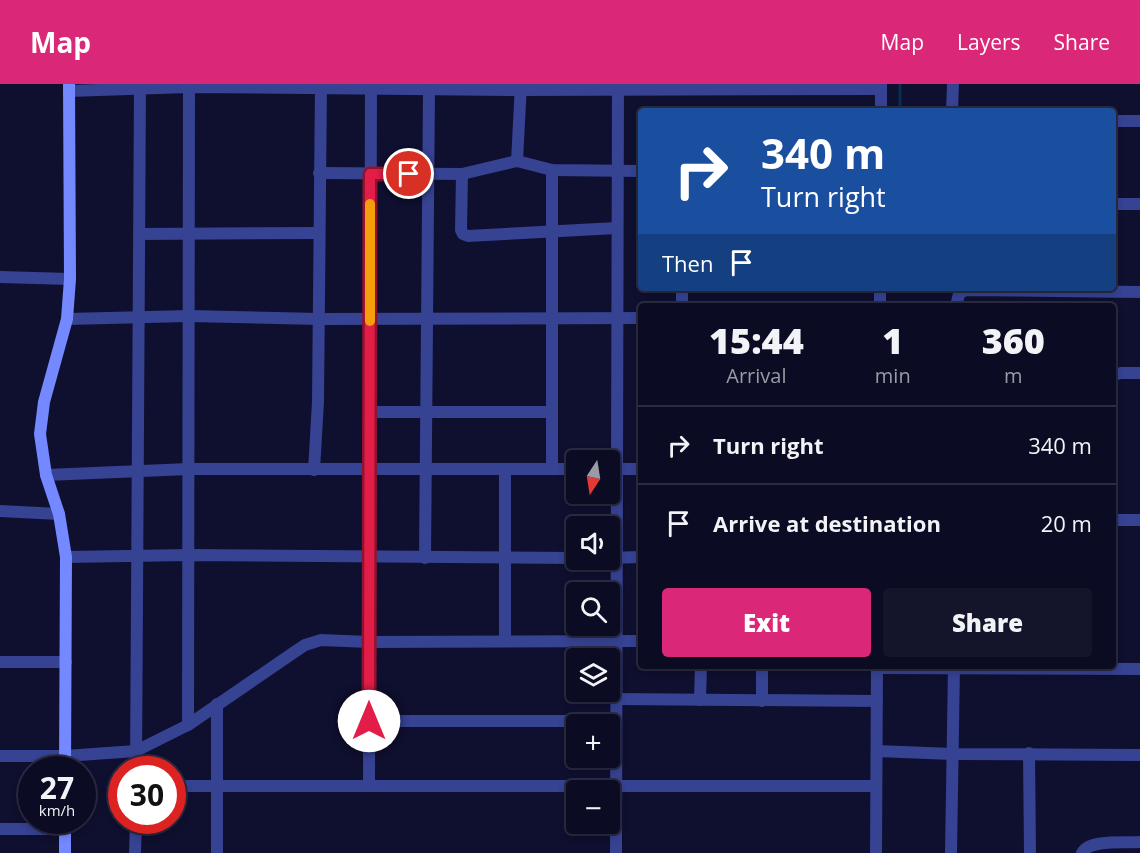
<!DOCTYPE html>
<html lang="en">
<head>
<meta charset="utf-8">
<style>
	body { margin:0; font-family:"Open Sans",sans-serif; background:#14142b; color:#f1f3f6; height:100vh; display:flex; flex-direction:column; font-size:22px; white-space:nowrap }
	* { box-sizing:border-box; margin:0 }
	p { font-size:20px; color:#9a9ba6 }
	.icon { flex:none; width:33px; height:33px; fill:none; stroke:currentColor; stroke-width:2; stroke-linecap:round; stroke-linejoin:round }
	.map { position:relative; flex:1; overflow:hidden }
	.sheet { position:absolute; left:638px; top:219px; width:478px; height:366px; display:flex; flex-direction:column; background:#0b0b23; border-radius:6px; box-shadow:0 3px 9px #0003,0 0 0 2px #2b2b41 }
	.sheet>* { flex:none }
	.top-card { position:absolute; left:638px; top:24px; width:478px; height:183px; border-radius:6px; box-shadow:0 3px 9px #0003,0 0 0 2px #2b2b41; background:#1a4fa0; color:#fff; overflow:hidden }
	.needle { width:39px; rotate:192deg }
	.controls { position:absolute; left:566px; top:366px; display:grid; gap:12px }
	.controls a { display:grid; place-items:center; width:54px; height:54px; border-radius:6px; background:#0b0b23; box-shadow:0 3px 9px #0003,0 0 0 2px #2b2b41; font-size:30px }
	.speed { position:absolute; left:18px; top:672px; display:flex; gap:12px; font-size:30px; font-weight:700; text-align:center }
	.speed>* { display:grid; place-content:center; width:78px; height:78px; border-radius:50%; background:#0b0b23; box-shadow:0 3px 9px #0003,0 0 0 2px #2b2b41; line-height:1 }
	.speed small { font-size:15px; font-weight:400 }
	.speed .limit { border:9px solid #d22; background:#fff; color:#111 }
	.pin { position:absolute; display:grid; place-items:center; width:51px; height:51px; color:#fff; margin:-26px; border:3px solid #fff; border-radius:50%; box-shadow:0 2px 6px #0007 }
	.me { position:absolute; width:66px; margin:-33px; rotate:0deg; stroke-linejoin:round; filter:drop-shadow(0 0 4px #0008) }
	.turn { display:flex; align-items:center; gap:21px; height:126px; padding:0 24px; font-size:27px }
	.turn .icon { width:78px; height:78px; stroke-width:2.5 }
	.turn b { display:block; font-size:42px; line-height:51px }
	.then { display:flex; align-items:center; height:57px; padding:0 24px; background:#0003; gap:12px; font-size:22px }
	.eta { display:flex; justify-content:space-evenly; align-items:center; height:102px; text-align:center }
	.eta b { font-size:36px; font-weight:800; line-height:42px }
	.button { display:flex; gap:12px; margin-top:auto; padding:12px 24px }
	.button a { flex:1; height:69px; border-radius:6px; background:#db2777; color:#fff; font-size:24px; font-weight:800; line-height:69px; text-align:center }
	.button a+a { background:#14142b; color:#f1f3f6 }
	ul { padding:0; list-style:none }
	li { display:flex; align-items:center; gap:18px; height:78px; padding:0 24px; border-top:2px solid #2b2b41 }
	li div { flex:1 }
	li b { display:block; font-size:22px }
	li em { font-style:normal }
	header { display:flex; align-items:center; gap:36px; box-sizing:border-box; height:84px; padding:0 30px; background:#db2777; color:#fff }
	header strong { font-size:28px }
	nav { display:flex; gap:33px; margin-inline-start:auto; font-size:21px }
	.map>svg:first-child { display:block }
</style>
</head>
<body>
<header>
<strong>Map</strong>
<nav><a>Map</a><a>Layers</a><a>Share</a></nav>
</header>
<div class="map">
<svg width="1140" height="769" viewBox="0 0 1140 769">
	<rect width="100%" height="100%" fill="#0f0f2f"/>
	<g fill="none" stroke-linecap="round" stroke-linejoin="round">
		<!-- stream -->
		<polyline stroke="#062e51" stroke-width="3" points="900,27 900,0"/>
		<!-- minor -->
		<g stroke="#364292" stroke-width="12">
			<polyline points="69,7 189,3 520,6 881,5"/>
			<polyline points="952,27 953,0"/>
			<polyline points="1113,37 1140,37"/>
			<polyline points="517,77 521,0"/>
			<polyline points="319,89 462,90 517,77 552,86 640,87"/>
			<polyline points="462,90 461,146 463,150 468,152 617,144"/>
			<polyline points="1113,120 1140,120"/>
			<polyline points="139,150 319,149"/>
			<polyline points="0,193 70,195"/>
			<polyline points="682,204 682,222"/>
			<polyline points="956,222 959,210 965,206 1140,208"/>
			<polyline points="67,235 189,232 319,235 640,234"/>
			<polyline points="1113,291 1121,289 1140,289"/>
			<polyline points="370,328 552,328"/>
			<polyline points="552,385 552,86"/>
			<polyline points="610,385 640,385"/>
			<polyline points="314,386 318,318 321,0"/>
			<polyline points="46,391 189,385 576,385"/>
			<polyline points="0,427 59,430"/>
			<polyline points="1113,436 1140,436"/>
			<polyline points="66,473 189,471 576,474"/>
			<polyline points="425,474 429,6"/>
			<polyline points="609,474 640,473"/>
			<polyline points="505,557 505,386"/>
			<polyline points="0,578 66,578"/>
			<polyline points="877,584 1140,585"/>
			<polyline points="616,615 877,617"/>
			<polyline points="700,616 701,582"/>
			<polyline points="762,617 762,582"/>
			<polyline points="217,620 217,769"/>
			<polyline points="369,637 616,637"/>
			<polyline points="188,641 189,3"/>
			<polyline points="877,667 952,670 1140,671"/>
			<polyline points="1029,669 1030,769"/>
			<polyline points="0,672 65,672 136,667 188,641 293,569 305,561 321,556 369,558 640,557"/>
			<polyline points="136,686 140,0"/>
			<polyline points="172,702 876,702"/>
			<polyline points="369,702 371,0"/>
			<polyline points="0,745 65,745"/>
			<polyline points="135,769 136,736"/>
			<polyline points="616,769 618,0"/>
			<polyline points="951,769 954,582"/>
			<path d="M1082,769C1089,755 1125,759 1140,758"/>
		</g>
		<!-- tertiary -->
		<g stroke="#364292" stroke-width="12">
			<polyline points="881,27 881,0"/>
			<polyline points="880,222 880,204"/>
			<polyline points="876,769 877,582"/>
		</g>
		<!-- secondary -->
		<g stroke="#7488ff" stroke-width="12">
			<polyline points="65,686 66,473 59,430 46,391 40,350 44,318 67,235 70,195 69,0"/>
			<polyline points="65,769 65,736"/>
		</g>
	</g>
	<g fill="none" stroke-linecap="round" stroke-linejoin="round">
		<!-- route casing -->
		<g stroke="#92132f" stroke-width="15">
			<polyline id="route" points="369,637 370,90 409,90"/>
		</g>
		<!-- route -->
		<use href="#route" stroke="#e11d48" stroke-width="10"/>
		<!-- slow -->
		<polyline stroke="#f59e0b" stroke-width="10" points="370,237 370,120"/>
	</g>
</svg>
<div class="controls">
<a><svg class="needle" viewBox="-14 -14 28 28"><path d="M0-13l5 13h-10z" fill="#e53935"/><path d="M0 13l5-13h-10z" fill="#9a9ba6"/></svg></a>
<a><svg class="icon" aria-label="sound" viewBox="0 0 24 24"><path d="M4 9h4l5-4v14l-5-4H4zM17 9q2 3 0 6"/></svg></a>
<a><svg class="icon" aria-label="search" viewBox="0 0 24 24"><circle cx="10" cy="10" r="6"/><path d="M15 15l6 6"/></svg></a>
<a><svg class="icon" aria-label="layers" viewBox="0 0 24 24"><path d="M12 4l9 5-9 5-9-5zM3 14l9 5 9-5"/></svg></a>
<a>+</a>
<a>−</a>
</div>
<div class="speed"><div>27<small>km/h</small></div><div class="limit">30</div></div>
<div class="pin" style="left:409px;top:90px;background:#d93025"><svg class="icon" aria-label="arrive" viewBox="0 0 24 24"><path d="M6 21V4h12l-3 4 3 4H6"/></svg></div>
<svg class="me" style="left:369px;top:637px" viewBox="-20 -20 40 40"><circle r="19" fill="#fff"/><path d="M0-13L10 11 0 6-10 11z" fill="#e11d48"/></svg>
<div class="top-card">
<div class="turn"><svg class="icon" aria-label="right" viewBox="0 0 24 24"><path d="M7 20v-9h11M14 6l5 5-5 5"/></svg><div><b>340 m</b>Turn right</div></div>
<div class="then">Then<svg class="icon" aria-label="arrive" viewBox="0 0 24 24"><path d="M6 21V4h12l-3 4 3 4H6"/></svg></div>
</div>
<section class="sheet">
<div class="eta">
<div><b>15:44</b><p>Arrival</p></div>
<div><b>1</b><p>min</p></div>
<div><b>360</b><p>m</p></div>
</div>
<ul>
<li><svg class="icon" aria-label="right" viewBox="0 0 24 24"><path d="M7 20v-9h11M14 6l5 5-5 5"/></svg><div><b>Turn right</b></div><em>340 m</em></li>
<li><svg class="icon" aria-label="arrive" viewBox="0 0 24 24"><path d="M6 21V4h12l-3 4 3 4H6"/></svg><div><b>Arrive at destination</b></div><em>20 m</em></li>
</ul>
<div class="button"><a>Exit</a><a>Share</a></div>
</section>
</div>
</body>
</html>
